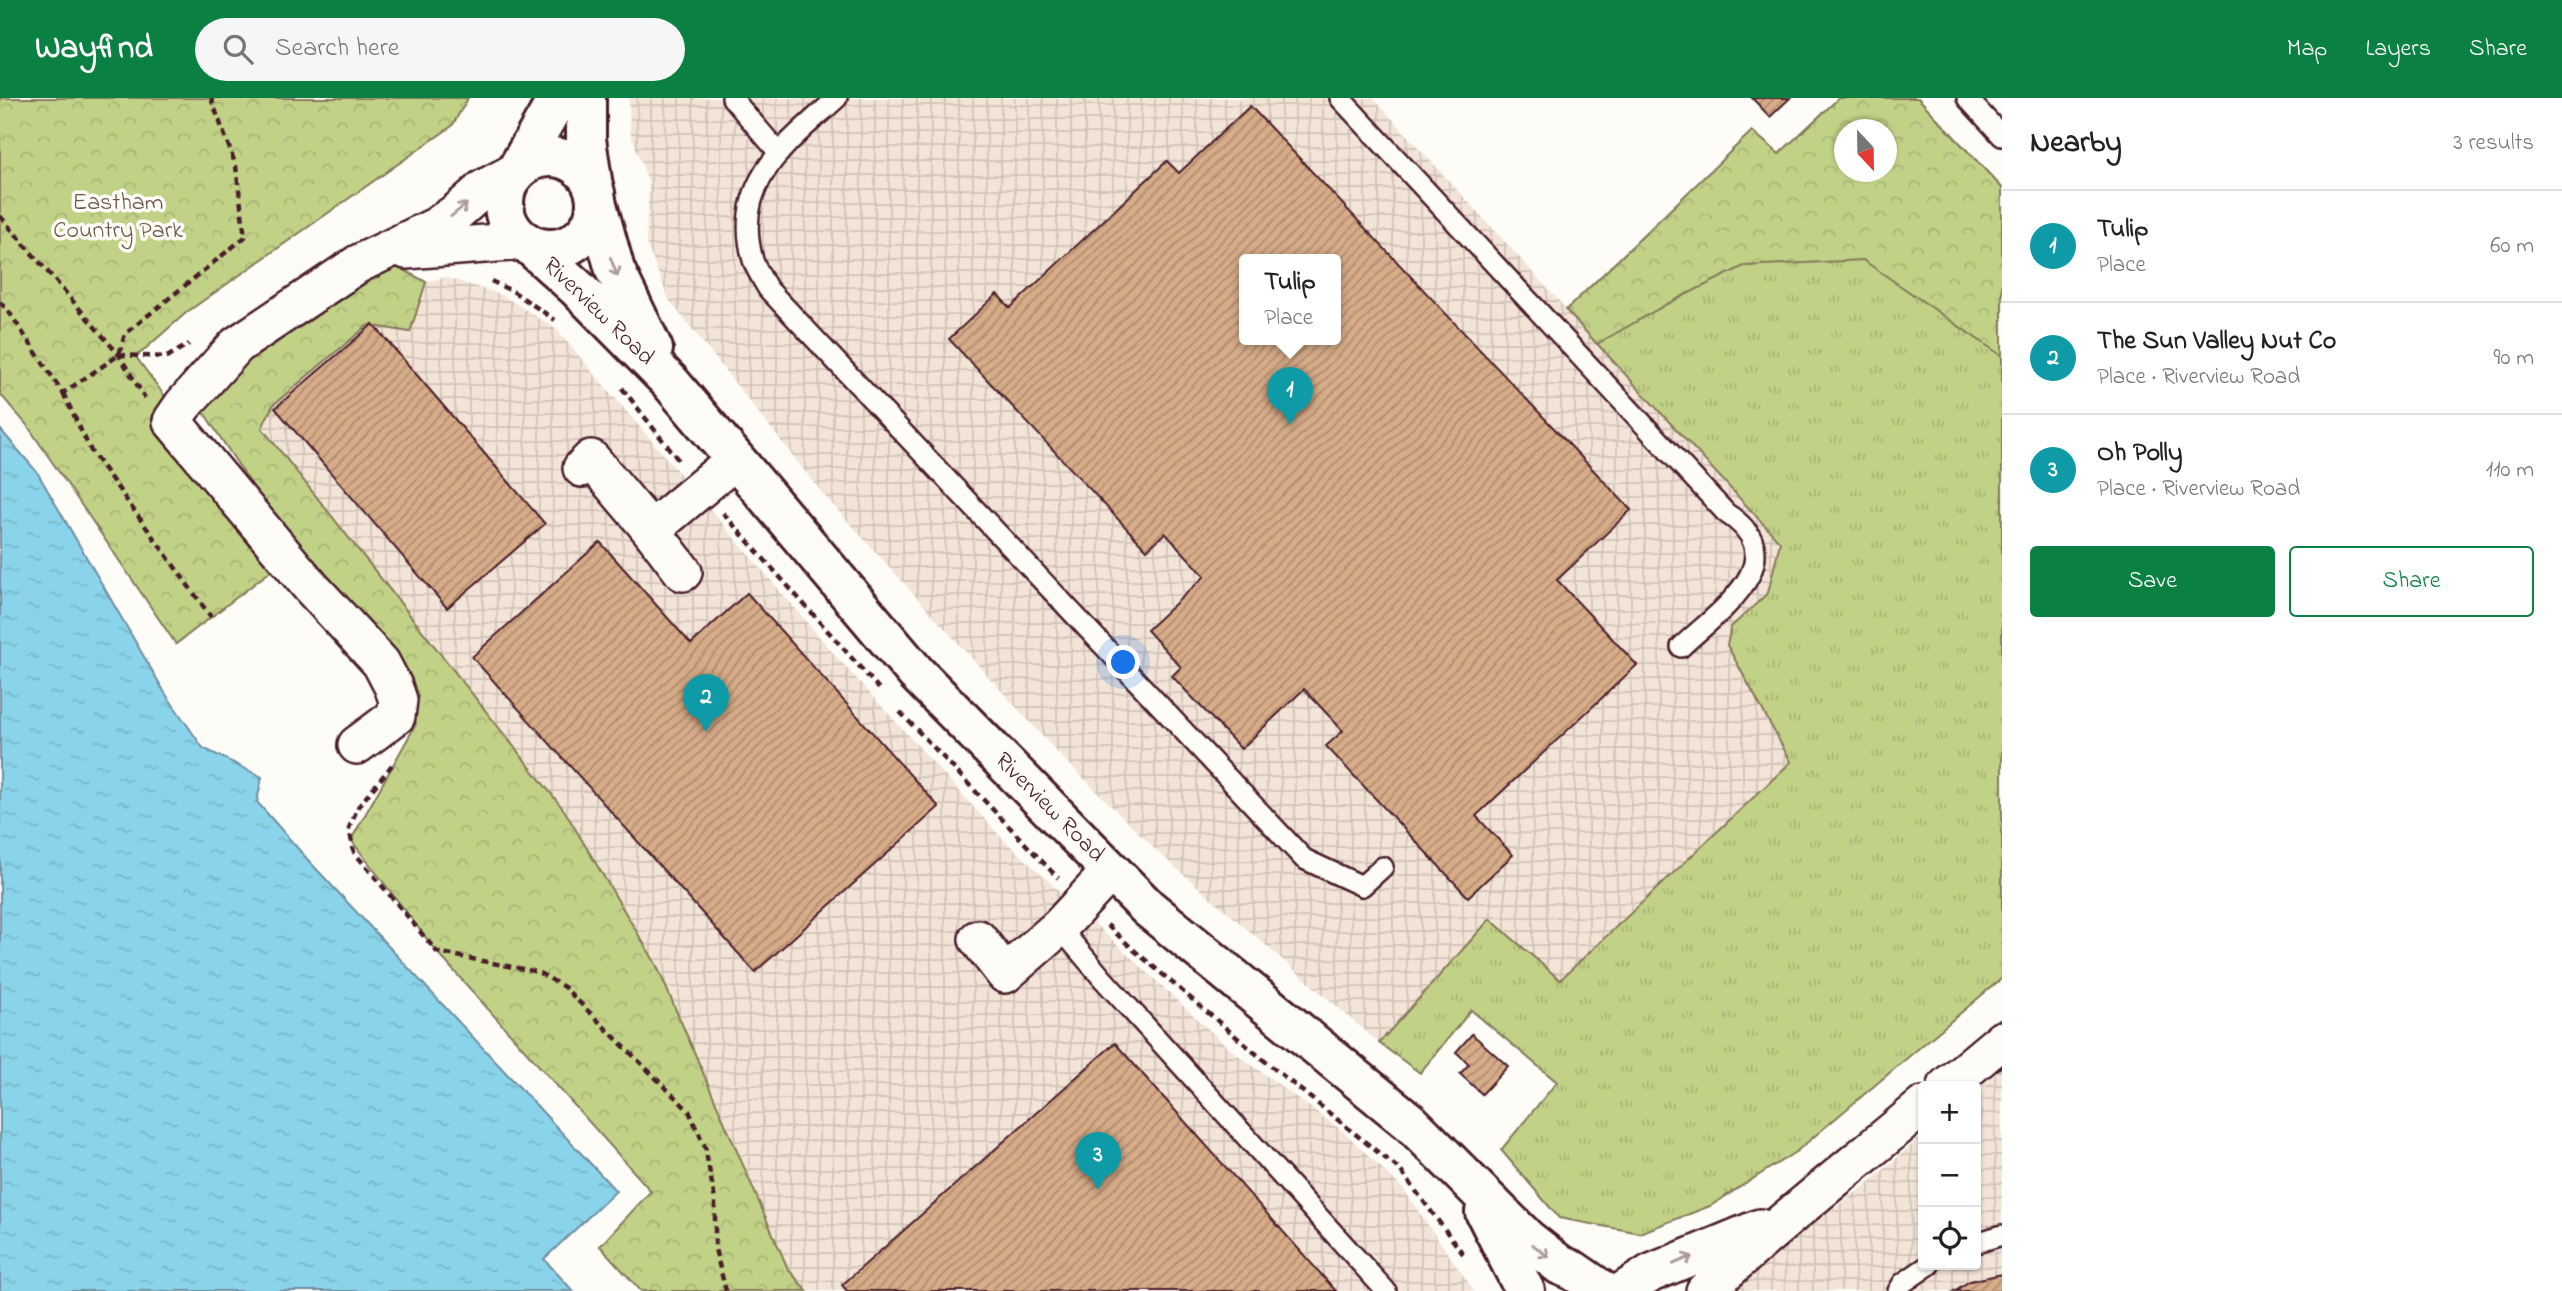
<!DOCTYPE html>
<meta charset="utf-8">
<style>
body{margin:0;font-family:"Indie Flower",sans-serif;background:#f6f6f6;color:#222}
.controls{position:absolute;right:21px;bottom:21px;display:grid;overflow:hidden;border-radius:7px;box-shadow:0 2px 5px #0004}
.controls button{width:63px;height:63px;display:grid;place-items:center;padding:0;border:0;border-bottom:2px solid #e0e0e0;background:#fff;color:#222;font:35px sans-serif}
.compass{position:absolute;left:1834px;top:21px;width:63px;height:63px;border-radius:50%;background:#fff;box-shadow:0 2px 5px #0004;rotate:158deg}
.you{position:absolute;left:1124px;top:565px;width:24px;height:24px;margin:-18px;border:5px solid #fff;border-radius:50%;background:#1a73e8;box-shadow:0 0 0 10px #1a73e833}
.badge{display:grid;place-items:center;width:46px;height:46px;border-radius:50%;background:#0b8043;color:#fff;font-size:23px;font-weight:700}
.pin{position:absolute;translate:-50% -58px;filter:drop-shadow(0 2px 4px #0008)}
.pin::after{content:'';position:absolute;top:37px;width:24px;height:21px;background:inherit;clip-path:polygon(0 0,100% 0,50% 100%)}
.popup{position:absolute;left:1239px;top:156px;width:102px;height:91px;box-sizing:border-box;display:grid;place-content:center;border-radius:7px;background:#fff;filter:drop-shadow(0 2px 5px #0005);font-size:23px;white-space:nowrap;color:#767676}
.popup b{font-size:26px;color:#222}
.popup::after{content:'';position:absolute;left:50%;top:100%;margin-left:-14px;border:14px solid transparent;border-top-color:#fff}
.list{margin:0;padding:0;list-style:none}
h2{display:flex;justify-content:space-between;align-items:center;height:91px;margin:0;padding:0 28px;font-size:30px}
h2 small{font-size:23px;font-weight:400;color:#767676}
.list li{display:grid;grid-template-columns:46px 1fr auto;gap:21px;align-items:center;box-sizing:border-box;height:112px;padding:0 28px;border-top:2px solid #e0e0e0}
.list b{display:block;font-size:26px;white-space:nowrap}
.list p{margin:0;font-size:23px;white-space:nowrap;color:#767676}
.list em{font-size:23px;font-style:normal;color:#767676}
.actions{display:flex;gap:14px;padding:21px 28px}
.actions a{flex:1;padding:16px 0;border:2px solid #0b8043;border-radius:7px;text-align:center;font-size:24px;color:#0b8043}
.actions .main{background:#0b8043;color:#fff}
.icon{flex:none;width:38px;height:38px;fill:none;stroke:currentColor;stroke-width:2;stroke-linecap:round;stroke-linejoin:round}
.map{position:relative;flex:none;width:2002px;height:1193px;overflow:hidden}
header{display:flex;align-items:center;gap:42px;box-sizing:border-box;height:98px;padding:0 35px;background:#0b8043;color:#fff}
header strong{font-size:33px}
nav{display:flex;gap:38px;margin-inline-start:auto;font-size:24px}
.search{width:490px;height:63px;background:#f6f6f6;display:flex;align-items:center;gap:18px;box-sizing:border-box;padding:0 24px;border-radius:38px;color:#767676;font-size:26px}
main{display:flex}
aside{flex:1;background:#fff}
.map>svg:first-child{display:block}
</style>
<header>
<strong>Wayfind</strong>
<div class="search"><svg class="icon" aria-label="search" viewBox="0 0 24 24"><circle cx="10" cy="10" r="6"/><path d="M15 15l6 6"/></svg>Search here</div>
<nav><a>Map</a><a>Layers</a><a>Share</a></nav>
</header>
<main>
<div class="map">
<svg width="2002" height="1193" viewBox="0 0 2002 1193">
<defs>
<pattern id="industrial-grid" width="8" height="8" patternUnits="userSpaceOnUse" patternTransform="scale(1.75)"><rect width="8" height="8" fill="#f2e4d6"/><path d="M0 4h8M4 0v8" fill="none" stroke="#d1c3b8"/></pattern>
<pattern id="grass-tufts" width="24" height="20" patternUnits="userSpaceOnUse" patternTransform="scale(1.75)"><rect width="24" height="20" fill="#c1d287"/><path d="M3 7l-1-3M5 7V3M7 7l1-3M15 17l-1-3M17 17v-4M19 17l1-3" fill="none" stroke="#a7b475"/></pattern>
<pattern id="forest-crowns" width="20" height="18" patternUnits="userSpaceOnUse" patternTransform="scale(1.75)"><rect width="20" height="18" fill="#c1d287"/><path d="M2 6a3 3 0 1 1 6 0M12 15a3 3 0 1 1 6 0" fill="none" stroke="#a7b475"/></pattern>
<pattern id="water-ripples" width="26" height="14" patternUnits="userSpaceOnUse" patternTransform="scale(1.75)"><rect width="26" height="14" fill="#89d4ea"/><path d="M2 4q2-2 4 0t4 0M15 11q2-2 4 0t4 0" fill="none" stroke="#78b6c9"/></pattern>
<pattern id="building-hatch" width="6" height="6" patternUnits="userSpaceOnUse" patternTransform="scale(1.75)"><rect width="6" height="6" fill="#d7ac88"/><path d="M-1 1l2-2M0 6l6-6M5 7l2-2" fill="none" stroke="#b08b6f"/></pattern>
</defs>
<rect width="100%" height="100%" fill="#fdfcf7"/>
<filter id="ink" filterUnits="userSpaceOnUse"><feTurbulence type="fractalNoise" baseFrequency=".0143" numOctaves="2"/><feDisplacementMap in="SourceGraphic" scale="14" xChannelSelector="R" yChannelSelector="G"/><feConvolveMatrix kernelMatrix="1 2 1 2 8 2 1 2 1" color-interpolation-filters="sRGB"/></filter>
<g filter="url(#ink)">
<g fill="url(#industrial-grid)" fill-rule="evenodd">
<path d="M629 0H1373L1780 444 1768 495 1731 529 1727 547 1791 663 1560 883 1490 821 1379 945 1161 757 1055 652 823 396 669 202 646 145 649 86 630 33ZM1244 161H1336V241H1244Z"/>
<path d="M445 179 502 197 555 230 834 556 1000 738 1231 952 1344 1034 1403 1091 1474 1193H807L788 1171 659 872 564 712 262 330 273 307 373 226 410 234 426 184Z"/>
<path d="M2002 970V1193H1732L1731 1183 1865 1088 1923 1037V1167H1976V992Z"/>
</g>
<path fill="url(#grass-tufts)" stroke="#867859" stroke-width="2" fill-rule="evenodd" d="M1839 0H1918L2002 90V880L1797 1053 1710 1108 1640 1135 1559 1120 1501 1052 1557 984 1471 912 1420 975 1379 945 1490 821 1560 882 1791 664 1727 547 1731 529 1768 495 1780 444 1566 212 1752 33 1779 56ZM1844 32H1886V74H1844Z"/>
<g fill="url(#forest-crowns)" stroke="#867859" stroke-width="2" fill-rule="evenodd">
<path d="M0 0H468L452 28 187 214 136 259 285 462 176 546 27 327 0 296Z"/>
<path d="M1839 0H1918L2002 90V258L1863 162 1744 168 1667 206 1597 246 1566 212 1752 33 1779 56ZM1844 32H1886V74H1844Z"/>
<path d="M391 165 426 184 410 234 368 227 273 307 262 330 564 712 656 866 788 1171 807 1193H641L600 1148 651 1093 437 854 351 742 416 626 372 542 270 415 195 301 291 223Z"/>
</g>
<path fill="url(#water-ripples)" stroke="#708c9e" stroke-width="2" d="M0 331 37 374 165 595 203 650 262 679 257 704 308 762 616 1093 544 1161 573 1193H0Z"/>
<g fill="url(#building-hatch)" stroke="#4a1f2b" stroke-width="2" fill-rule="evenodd">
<path d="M1752 0H1790L1770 19Z"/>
<path d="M1250 8 1631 412 1557 482 1637 567 1476 718 1513 757 1468 799 1326 648 1343 633 1304 591 1241 651 1172 578 1181 569 1147 532 1205 478 1165 435 1147 452 949 241 997 196 1010 210 1167 63 1179 75ZM1244 161H1336V241H1244Z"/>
<path d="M373 226 545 426 447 510 275 310Z"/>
<path d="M600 444 691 546 747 495 939 709 755 874 472 559Z"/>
<path d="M1472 936 1508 968 1482 996 1460 976 1469 966 1456 954Z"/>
<path d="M1115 945 1336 1193H847L842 1187Z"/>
<path d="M2002 1176V1193H1954L1970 1183Z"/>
</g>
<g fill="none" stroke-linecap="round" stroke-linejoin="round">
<g stroke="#4a1f2b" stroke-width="24">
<g id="lane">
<path d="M732 0 779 55"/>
<path d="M837 0C787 46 731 84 753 162 756 172 763 182 768 191L1304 761 1362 788 1383 769"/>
<path d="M1340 0 1726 415C1798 461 1718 514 1681 549"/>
<path d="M1967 0 2002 38"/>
<path d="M1059 829 1103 881 1386 1193"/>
<path d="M1976 1145 2002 1137"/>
<path d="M1898 1193 1903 1185 1929 1167"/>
</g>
</g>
<g stroke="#4a1f2b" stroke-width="42">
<g id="street">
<path d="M406 152 524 143"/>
<path d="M582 370 591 361 651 432"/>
<path d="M683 474 651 432 735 362"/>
<path d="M357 647 396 618 398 602 393 588 381 565 310 488 172 323 183 307 237 247 358 166 435 129 457 114 483 91 515 74"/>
<path d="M978 841 1005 876 1059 829 1111 773"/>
<path d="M1947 988 2002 942"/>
<path d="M1623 1193 1651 1175 1760 1130"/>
<path d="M1705 1193C1775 1128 1850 1069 1923 1008"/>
</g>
</g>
<g stroke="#4a1f2b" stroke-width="44">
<g id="secondary">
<path d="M586 0V41L593 89"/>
<circle cx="550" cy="105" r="46"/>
<path d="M516 73 558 0"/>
<path d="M596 103 615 172 653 251"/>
<path d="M526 144 577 190 670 284 916 575 1148 810 1411 1025 1527 1141 1560 1167 1574 1173 1603 1193"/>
<path d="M1485 1114 1525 1193"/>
</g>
</g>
<g stroke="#4a1f2b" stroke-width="4.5" stroke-dasharray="7 5" stroke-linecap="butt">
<path d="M0 118 119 257 145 300"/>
<path d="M491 183 514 194 555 222"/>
<path d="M0 204 9 214 63 295 119 257 125 236 245 139 236 68 211 0"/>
<path d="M119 257 167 259 189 246"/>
<path d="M622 290 679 363"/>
<path d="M63 295 91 353 211 519"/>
<path d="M723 415 882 594"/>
<path d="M900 614 1058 780"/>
<path d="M392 667 358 709 349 730 354 754 437 854 538 874 564 889 689 1013 705 1049 715 1102V1151L726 1193"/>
<path d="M1107 827 1135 853 1266 964 1400 1072 1464 1157"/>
</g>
<use href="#lane" stroke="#fdfcf7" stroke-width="19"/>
<use href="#street" stroke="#fdfcf7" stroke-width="37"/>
<use href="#secondary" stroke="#fdfcf7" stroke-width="38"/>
</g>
<defs><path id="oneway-shaft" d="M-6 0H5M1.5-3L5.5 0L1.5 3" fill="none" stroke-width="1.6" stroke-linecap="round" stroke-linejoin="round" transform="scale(1.75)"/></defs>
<g stroke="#ac999b">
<use href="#oneway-shaft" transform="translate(459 112) rotate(-39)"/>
<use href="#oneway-shaft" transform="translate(614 169) rotate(69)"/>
<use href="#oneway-shaft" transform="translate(1541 1153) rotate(38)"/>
<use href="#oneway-shaft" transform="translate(1683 1162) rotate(-23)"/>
</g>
</g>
<g text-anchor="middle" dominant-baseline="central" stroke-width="7" stroke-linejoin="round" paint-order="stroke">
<g font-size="24" fill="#6e5547" stroke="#fdfcf7">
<text x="118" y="105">Eastham<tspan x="118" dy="28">Country Park</tspan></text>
</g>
<g font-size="24" fill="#4a1f2b" stroke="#fdfcf7">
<text transform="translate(598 214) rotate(44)">Riverview Road</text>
<text transform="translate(1049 710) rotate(45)">Riverview Road</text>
</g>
</g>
</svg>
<div class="controls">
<button>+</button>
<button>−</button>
<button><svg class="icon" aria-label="locate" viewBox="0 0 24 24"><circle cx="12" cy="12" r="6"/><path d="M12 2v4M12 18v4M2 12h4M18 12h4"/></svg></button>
</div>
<svg class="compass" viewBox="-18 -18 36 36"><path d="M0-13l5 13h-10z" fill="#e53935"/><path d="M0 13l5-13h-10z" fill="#767676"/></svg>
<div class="you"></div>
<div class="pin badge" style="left:1290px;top:327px;background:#0f9aa8">1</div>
<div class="popup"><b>Tulip</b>Place</div>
<div class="pin badge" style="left:706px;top:634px;background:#0f9aa8">2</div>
<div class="pin badge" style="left:1098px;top:1092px;background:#0f9aa8">3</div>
</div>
<aside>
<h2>Nearby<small>3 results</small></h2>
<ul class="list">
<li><span class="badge" style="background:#0f9aa8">1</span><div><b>Tulip</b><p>Place</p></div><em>60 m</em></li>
<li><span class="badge" style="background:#0f9aa8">2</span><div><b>The Sun Valley Nut Co</b><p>Place · Riverview Road</p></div><em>90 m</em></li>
<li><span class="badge" style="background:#0f9aa8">3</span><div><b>Oh Polly</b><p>Place · Riverview Road</p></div><em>110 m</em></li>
</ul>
<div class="actions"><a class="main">Save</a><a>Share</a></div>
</aside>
</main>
